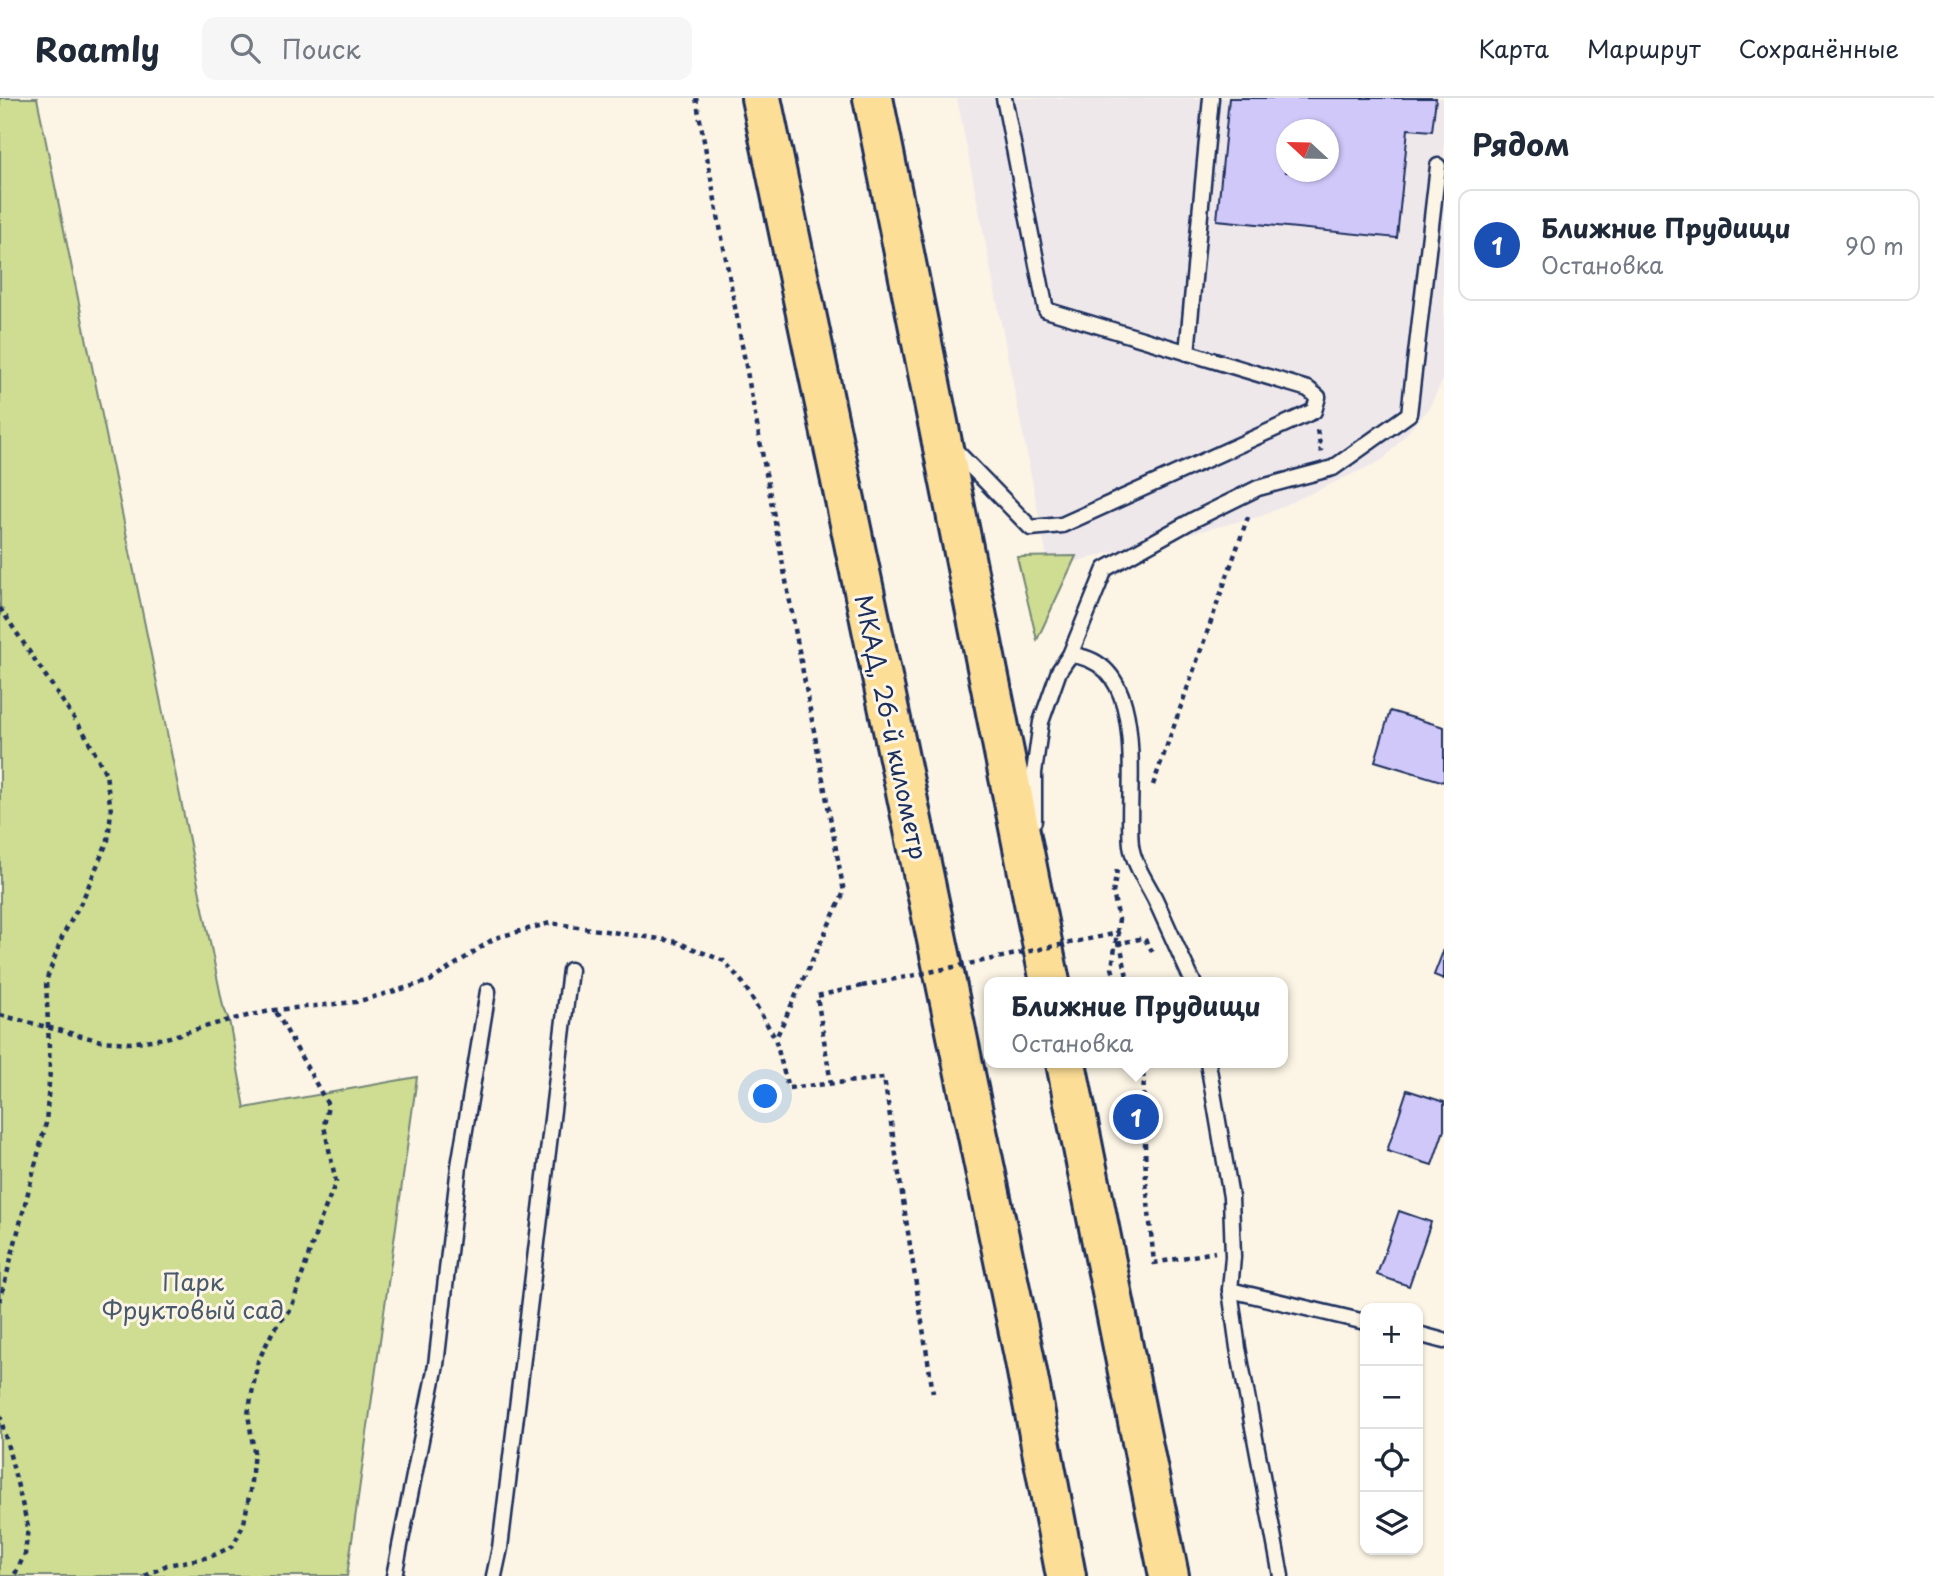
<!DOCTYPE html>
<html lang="ru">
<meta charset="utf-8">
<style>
body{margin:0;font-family:"Playpen Sans",sans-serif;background:#f6f6f7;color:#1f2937}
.controls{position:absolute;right:21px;bottom:21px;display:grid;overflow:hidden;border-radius:14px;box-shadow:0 2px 5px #0004}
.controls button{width:63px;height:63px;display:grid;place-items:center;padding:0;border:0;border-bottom:2px solid #e0e1e3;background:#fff;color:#1f2937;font:35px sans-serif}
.compass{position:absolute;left:1276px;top:21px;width:63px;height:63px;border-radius:50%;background:#fff;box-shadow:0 2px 5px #0004;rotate:292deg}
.you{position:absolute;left:766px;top:999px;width:24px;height:24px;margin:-18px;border:5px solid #fff;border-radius:50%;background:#1a73e8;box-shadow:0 0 0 10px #1a73e833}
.badge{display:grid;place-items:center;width:46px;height:46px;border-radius:50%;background:#c8321e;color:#fff;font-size:23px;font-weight:700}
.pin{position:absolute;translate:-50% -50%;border:4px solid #fff;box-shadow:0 2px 7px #0006}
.popup{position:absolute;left:984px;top:879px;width:304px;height:91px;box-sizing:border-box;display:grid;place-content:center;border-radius:14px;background:#fff;filter:drop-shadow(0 2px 5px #0005);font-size:23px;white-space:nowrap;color:#747a83}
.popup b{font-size:26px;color:#1f2937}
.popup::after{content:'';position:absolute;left:50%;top:100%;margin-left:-14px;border:14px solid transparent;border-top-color:#fff}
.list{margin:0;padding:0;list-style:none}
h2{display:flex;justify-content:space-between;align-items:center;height:91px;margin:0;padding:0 28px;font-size:30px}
h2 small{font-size:23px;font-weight:400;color:#747a83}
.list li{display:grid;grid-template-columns:46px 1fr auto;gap:21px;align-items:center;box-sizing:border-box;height:112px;margin:0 14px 14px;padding:0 14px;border:2px solid #e0e1e3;border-radius:14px}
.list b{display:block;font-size:26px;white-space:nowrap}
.list p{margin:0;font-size:23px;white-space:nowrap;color:#747a83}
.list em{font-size:23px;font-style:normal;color:#747a83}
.icon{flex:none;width:38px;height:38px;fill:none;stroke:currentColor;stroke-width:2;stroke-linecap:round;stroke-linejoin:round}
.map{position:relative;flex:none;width:1444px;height:1478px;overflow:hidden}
header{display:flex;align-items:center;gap:42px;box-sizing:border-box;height:98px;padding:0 35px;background:#fff;border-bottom:2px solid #e0e1e3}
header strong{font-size:33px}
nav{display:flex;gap:38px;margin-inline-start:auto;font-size:24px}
.search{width:490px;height:63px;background:#f6f6f7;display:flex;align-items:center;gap:18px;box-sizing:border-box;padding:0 24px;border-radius:14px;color:#747a83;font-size:26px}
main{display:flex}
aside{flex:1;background:#fff}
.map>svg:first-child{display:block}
</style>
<header>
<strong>Roamly</strong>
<div class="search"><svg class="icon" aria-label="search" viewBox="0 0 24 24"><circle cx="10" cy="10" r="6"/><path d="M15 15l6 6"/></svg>Поиск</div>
<nav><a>Карта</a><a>Маршрут</a><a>Сохранённые</a></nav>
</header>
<main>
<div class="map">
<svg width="1444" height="1478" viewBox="0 0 1444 1478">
<rect width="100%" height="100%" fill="#fcf5e5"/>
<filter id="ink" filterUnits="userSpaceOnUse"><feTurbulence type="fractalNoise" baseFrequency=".0143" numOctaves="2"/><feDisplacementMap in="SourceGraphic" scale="14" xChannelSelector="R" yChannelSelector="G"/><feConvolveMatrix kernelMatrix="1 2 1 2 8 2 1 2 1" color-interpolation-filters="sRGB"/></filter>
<g filter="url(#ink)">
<path fill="#efe8eb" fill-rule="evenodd" d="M957 0H1444V280L1428 312 1383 362 1262 418 1049 470ZM1286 32H1328V74H1286Z"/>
<g fill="#cedd91" stroke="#748678" stroke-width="2">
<path d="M0 0H37L223 908 229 922 245 1010 417 979 347 1478H0Z"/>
<path d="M1076 458 1037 542 1017 459Z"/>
</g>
<g fill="#d1c8fa" stroke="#1b2f5e" stroke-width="2" fill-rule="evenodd">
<path d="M1229 0H1436L1432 33 1408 31 1397 140 1217 122ZM1286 32H1328V74H1286Z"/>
<path d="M1390 613 1444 629V684L1375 663Z"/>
<path d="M1444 851V881L1434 877Z"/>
<path d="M1407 992 1444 1004V1032L1432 1067 1387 1053Z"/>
<path d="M1399 1113 1431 1124 1409 1188 1377 1177Z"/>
</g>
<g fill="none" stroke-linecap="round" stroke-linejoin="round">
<g stroke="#1b2f5e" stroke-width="19">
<g id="lane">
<path d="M1187 255 1211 0"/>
<path d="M954 351 1031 430 1062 427 1314 313 1318 299 1308 291 1046 212 1004 0"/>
<path d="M1070 557C1152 563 1125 693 1131 747 1133 765 1147 785 1155 801 1168 829 1180 857 1193 884"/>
<path d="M1034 723V675L1041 624 1059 573 1070 557 1105 471 1193 422 1258 390 1333 370 1409 316 1438 68"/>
<path d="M1208 965 1231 1099 1233 1159 1230 1192 1365 1224"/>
<path d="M1230 1192 1238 1250 1281 1478"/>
<path d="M1418 1236 1444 1243"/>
<path d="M394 1478 436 1267 459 1068 488 893"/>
<path d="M494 1478 500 1450 570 872"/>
</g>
</g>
<g stroke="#1b2f5e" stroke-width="44">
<g id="highway">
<path d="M761 0 1024 1258 1066 1478"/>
<path d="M873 0 1050 884"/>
<path d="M1066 965 1169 1478"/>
</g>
</g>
<g stroke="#1b2f5e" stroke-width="4.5" stroke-dasharray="5 5" stroke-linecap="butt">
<path d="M696 0 844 794 776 940"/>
<path d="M1317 332 1321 352 1319 353"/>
<path d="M0 510 86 638 106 676 111 713 108 742 83 801 63 837 46 883 50 972 46 1025 0 1203"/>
<path d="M1153 687 1248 419"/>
<path d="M1116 846 1144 840 1154 856"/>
<path d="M1116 884 1112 870 1119 821 1113 795 1117 772"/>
<path d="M0 917 101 943 129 945 166 940 229 922 275 912 356 904 430 883 495 840 550 825 674 843 724 863 743 885 775 940 788 990 884 980 933 1295"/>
<path d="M1143 965 1146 1084 1154 1165 1215 1154"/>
<path d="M831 986 817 898 862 888"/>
<path d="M0 1317 28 1429 25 1456 14 1478"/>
<path d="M145 1478 167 1467 210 1459 233 1448 244 1425 250 1393 254 1354 248 1316 258 1263 274 1231 291 1211 320 1123 336 1084 324 1028 328 1007 275 912"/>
</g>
<use href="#lane" stroke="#fcf5e5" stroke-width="14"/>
<use href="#highway" stroke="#fdde96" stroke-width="38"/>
<path stroke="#1b2f5e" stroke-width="4.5" stroke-dasharray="5 5" stroke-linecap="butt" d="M862 888 1118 835 1128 884"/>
</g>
</g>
<g text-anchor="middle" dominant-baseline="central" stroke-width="6" stroke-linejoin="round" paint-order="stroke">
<g font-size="24" fill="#1b2f5e" stroke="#fcf5e5">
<text transform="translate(892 629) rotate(78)">МКАД, 26-й километр</text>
</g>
<g font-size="24" fill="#485a6b" stroke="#fcf5e5">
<text x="193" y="1183">Парк<tspan x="193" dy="28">Фруктовый сад</tspan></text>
</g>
</g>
</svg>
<div class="controls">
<button>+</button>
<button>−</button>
<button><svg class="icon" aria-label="locate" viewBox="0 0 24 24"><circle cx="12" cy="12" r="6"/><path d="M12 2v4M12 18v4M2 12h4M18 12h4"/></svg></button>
<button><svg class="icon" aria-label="layers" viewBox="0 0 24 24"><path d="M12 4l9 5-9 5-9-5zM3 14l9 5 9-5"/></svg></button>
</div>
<svg class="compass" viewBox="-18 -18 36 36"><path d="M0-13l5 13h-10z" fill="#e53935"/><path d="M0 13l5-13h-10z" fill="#747a83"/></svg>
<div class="you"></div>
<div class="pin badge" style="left:1136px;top:1019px;background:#1a4fb4">1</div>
<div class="popup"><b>Ближние Прудищи</b>Остановка</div>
</div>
<aside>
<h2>Рядом<small></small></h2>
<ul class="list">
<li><span class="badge" style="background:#1a4fb4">1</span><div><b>Ближние Прудищи</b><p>Остановка</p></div><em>90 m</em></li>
</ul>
</aside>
</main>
